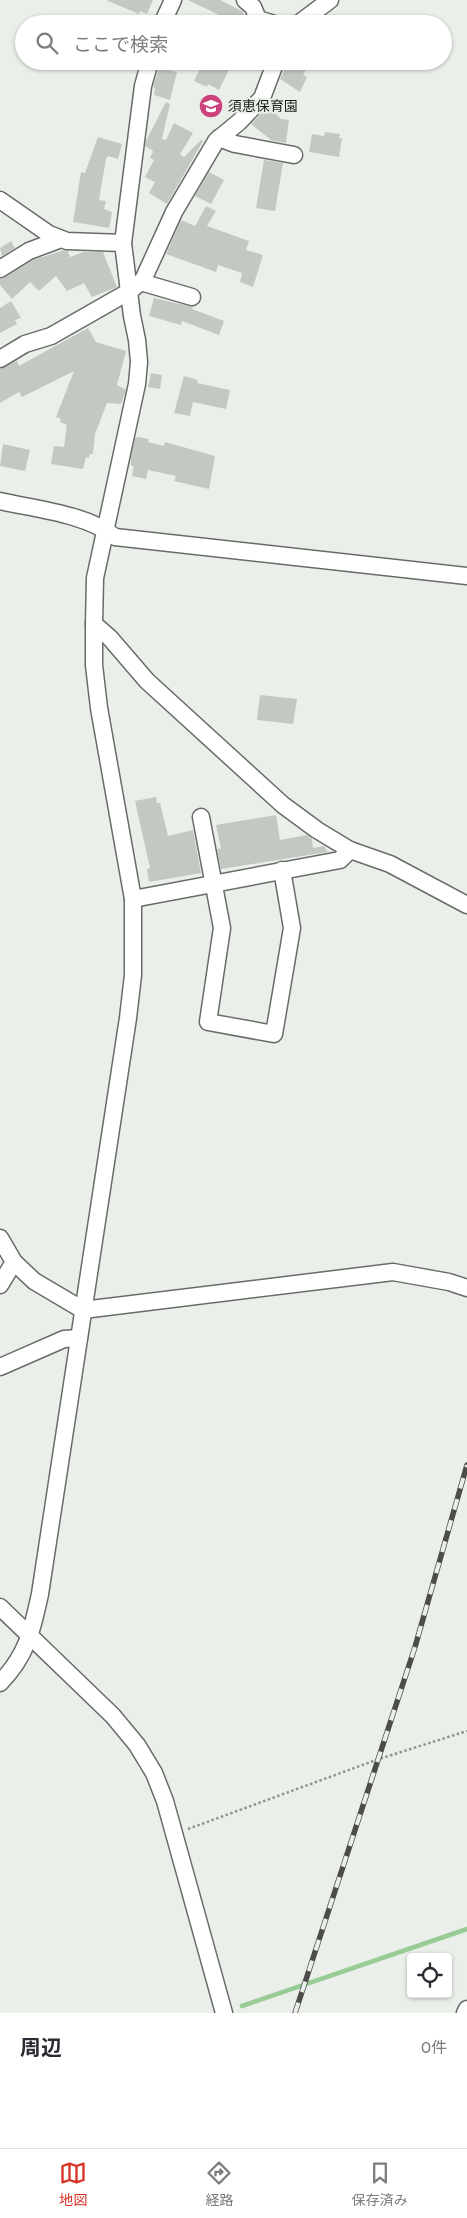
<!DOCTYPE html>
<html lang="ja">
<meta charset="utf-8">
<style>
body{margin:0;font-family:"Varela Round","Noto Sans JP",sans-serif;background:#f2f2f3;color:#2b2b33}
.controls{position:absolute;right:15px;bottom:15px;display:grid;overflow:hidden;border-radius:5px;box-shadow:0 1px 4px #0004}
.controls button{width:45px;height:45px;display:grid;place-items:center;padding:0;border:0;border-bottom:1px solid #e1e1e2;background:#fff;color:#2b2b33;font:25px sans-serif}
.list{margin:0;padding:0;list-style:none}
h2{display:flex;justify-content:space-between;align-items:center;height:65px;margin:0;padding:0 20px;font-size:21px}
h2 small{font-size:16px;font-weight:400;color:#7c7c81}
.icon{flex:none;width:28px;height:28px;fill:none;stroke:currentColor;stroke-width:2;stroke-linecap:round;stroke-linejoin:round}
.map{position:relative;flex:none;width:467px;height:2013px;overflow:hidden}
.search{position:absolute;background:#fff;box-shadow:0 1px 4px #0004;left:15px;right:15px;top:15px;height:55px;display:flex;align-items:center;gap:12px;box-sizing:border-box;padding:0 18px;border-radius:28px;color:#7c7c81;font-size:19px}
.sheet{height:135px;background:#fff}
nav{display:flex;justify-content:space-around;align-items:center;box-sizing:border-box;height:70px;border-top:1px solid #e1e1e2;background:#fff;font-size:14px;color:#7c7c81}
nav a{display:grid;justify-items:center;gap:2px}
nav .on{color:#d93025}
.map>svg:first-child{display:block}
</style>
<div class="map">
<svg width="467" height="2013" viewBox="0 0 467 2013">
<rect width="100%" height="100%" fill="#eaefe9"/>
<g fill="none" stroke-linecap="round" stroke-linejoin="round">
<path stroke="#98cb95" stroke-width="4.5" d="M242 2006 467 1929"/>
</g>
<g fill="#c4c8c3">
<path d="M106 0H153L147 14 140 11 139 14Z"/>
<path d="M188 0H220L242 11 249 24H238Z"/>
<path d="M204 61H233L219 90 208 84 207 87 194 81Z"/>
<path d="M289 61 306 69 303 75 307 77 300 92 280 79Z"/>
<path d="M159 68 177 72 170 100 154 95 155 88 153 87Z"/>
<path d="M166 102 170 104 162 139 166 140 174 123 193 133 180 154 184 157 201 140 203 141 167 204 149 193 155 182 145 177 154 160 150 158 153 151 145 146 146 141Z"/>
<path d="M269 106 281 119 289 120 286 143 271 140 251 124Z"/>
<path d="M325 132 340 134 339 138H342L339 157 309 152 312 134 324 136Z"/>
<path d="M98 137 122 144 118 159 108 156 106 159 99 200 106 201 104 209 112 212 109 228 73 222 81 172 85 173Z"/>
<path d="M264 160 283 163 275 211 256 208Z"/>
<path d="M209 172 224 180 211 204 195 196Z"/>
<path d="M206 206 216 211 207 226 249 241 246 250 263 255 253 287 240 282 242 273 218 265 216 272 166 254 181 220 195 226Z"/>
<path d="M11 241 15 248 2 256 0 248Z"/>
<path d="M64 250 68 251 70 257 83 252H103L117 287 92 297 84 283 67 291 56 276 39 291 30 282 12 299 0 285V279L33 260Z"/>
<path d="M154 298 193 307 192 309 224 321 219 335 182 321 181 325 149 316Z"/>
<path d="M11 301 21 318 15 320 17 324 0 333V308Z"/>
<path d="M88 328 96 342 126 351 117 385 126 390 121 404 107 403 95 434 93 454H90L89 458 86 457 83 469 51 464 54 446 64 447 67 425 60 422 61 419 56 417 74 371 22 397 19 392 0 403V369L17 361 19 366Z"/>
<path d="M151 373 162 375 160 389 148 387Z"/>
<path d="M184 376 198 380 197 383 230 390 226 409 193 402 190 416 174 413Z"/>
<path d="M138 437 149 439 148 442 164 446 165 442 215 456 209 489 174 481 176 476 148 470 146 479 132 476 134 466H131V457L135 438Z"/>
<path d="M3 444 30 450 25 471 0 466Z"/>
<path d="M260 695 297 699 293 724 257 720Z"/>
<path d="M156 797 157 803H160L168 836 193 830 201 873 149 882 147 869 150 868 135 801Z"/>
<path d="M276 815 280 840 307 835 312 839 313 848 324 846 328 852 221 869 217 849 221 848 216 825Z"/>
</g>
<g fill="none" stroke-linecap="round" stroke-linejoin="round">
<g stroke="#686c68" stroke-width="19">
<g id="minor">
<path d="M245 0 253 7 258 19 274 24"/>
<path d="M162 24 173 0"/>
<path d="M298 24 330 0"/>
<path d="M219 138 235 144 294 155"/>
<path d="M0 200 49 234 67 241 123 243"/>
<path d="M0 269 29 251 61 239"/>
<path d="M143 280 144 283 192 297"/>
<path d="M0 359 25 344 51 336 130 291 143 280 174 212 216 141 239 122 262 98 276 61"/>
<path d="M0 501C35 509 87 514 115 537L467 576"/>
<path d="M94 624 110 638 147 681 283 805 317 830 350 850 390 864 467 905"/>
<path d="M201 817 222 928 208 1022 274 1034 292 928 282 870"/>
<path d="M133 899 340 860 350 850"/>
<path d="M0 1238 14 1262 34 1281 83 1310 393 1272 449 1282 467 1288"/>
<path d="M0 1285 14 1262"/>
<path d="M0 1367 64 1339 79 1338"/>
<path d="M0 1607 113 1716 137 1745 154 1773 165 1801 224 2013"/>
<path d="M0 1683C27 1655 32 1631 40 1594L128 1018 133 975V899L99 708 94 665V624L95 578 137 384 139 362 137 340 132 316 123 243 143 86 150 61"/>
<path d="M465 2013 467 2009"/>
</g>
</g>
<path stroke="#919490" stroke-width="2.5" stroke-dasharray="2.5 2.5" stroke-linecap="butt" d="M188 1829 376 1760 467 1731"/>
<use href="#minor" stroke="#fff" stroke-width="16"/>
<g stroke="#4c4d4b" stroke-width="5.5">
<path id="rail" d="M295 2013 415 1647 467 1465"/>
</g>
<use href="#rail" stroke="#eaefe9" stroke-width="4" stroke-dasharray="11" stroke-linecap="butt"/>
</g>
<defs>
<g id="school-disc" transform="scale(1.25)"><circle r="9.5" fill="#cc427d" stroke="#eaefe9"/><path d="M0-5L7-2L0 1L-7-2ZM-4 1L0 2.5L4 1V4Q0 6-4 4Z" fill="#fff"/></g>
</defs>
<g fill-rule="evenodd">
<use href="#school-disc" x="211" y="106"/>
</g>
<g text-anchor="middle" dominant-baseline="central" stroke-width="4" stroke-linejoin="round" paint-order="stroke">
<g font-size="14" fill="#1d1e1c" stroke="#eaefe9" text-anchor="start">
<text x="228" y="106">須恵保育園</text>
</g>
</g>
</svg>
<div class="controls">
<button><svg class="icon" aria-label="locate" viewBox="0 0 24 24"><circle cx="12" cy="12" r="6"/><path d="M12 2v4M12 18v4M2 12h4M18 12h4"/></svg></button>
</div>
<div class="search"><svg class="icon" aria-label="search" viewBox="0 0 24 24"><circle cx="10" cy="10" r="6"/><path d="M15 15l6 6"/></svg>ここで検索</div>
</div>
<section class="sheet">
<h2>周辺<small>0件</small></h2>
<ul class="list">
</ul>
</section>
<nav>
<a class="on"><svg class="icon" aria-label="map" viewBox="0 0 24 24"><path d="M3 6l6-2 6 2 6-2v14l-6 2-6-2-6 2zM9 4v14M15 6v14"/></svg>地図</a>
<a><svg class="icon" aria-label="directions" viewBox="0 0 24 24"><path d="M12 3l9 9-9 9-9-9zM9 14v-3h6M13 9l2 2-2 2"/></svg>経路</a>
<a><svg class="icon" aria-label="saved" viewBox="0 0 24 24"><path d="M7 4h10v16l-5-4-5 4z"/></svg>保存済み</a>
</nav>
